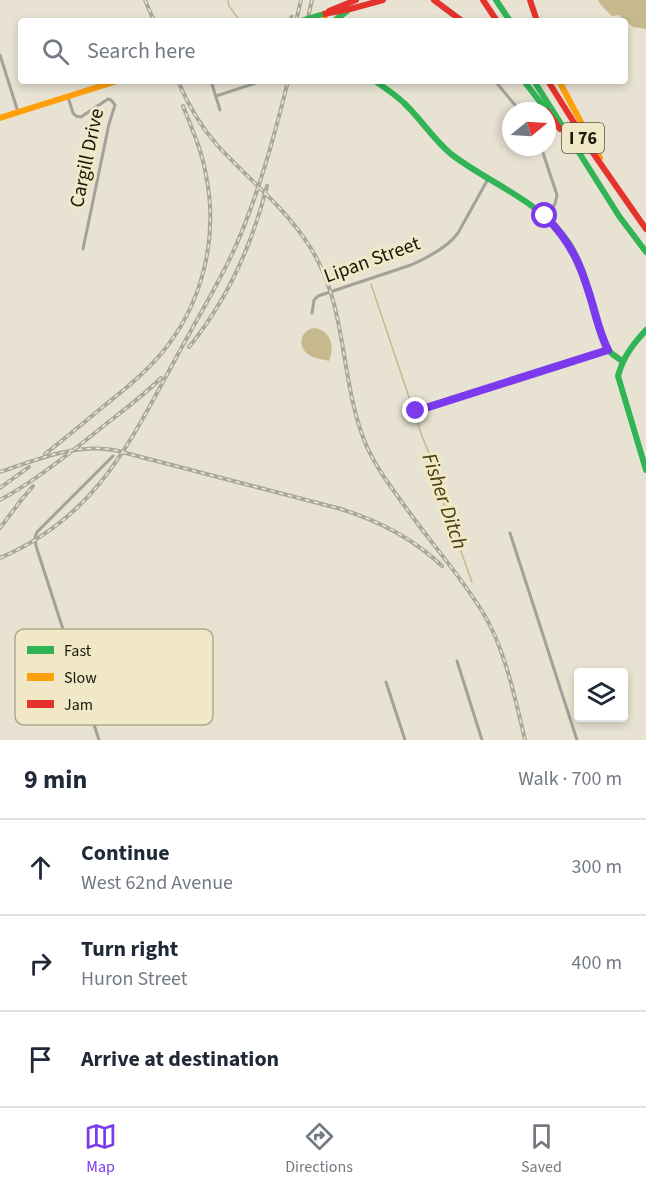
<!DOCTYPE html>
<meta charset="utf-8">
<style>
body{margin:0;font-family:"Source Sans 3",sans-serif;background:#f2f2f3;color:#1f2937}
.controls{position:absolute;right:18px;bottom:18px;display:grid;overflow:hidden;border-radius:6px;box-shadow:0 3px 9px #0003}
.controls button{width:54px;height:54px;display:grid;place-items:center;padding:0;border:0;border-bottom:2px solid #e0e1e3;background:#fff;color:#1f2937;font:30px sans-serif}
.compass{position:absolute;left:502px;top:102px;width:54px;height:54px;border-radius:50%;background:#fff;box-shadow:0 3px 9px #0003;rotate:72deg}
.stop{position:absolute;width:18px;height:18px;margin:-14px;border:4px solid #7c3aed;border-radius:50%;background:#fff}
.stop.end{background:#7c3aed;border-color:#fff;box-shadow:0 2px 6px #0008}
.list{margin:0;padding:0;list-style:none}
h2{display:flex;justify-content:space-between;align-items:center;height:78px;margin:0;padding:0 24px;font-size:26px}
h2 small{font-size:20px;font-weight:400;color:#747a83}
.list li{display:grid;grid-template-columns:39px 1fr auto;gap:18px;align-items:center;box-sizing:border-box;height:96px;padding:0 24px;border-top:2px solid #e0e1e3}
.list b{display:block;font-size:22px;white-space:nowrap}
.list p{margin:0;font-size:20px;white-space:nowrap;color:#747a83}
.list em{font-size:20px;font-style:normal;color:#747a83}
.icon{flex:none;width:33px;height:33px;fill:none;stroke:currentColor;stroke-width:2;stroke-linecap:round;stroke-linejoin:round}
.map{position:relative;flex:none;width:646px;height:740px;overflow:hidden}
.search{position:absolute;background:#fff;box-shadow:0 3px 9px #0003;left:18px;right:18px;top:18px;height:66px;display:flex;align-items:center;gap:15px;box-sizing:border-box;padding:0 21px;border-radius:6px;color:#747a83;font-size:22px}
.sheet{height:366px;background:#fff}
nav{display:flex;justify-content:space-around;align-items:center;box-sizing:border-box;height:84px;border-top:2px solid #e0e1e3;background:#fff;font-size:16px;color:#747a83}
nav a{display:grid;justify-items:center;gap:3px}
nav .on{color:#7c3aed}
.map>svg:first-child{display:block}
</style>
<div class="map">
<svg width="646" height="740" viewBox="0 0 646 740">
<rect width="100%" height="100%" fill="#e7e2d1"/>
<g fill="#c6b98d">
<path d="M598 0H646V29L633 27 618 15 612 16 601 5Z"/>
<path d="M314 328C331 330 335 347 329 361 322 359 315 359 309 355 297 347 300 330 314 328Z"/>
</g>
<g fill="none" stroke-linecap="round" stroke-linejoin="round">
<g stroke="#c6b98d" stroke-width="1.5">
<path d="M228 0 229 6 240 21"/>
<path d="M371 284 422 436 429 453 441 496 472 582"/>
</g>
<g stroke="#a4a19a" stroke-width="3">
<path d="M437 20 438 21"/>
<path d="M289 21 292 16"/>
<path d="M0 55 18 112"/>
<path d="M211 81 220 110"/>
<path d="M495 81 520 111"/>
<path d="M216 96 262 81"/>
<path d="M68 97 73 113 76 116 81 117 108 99 111 100 115 105 109 124 83 249"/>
<path d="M541 147 557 195 555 204 545 216"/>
<path d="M312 313 314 300 318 296 411 265C427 258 447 248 458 233L488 179"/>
<path d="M416 411 608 350"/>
<path d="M510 533 577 740"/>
<path d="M457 661 482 740"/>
<path d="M386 682 405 740"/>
<path d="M99 740 36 546 35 537 37 532 113 456"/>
</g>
<g stroke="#30b455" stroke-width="6">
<path d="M496 0 510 21"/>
<path d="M334 21 347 11"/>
<path d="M375 81C385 88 396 95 404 103 421 119 433 139 451 154 490 184 539 200 568 242 589 273 591 312 606 346L611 353 622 361"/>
<path d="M524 81 547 111"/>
<path d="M534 81 619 216 646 252"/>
<path d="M646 330C633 344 623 357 618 376L646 470"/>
</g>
<g stroke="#ff9f0a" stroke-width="6">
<path d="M324 14 326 21"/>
<path d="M559 81 600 158"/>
<path d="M0 118 117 81"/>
</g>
<g stroke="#e5322d" stroke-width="6">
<path d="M434 0 462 21"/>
<path d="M483 0 497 21"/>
<path d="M530 0 537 21"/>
<path d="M329 11 356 0"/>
<path d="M324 14 350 9 383 0"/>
<path d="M548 81 593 153 646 229"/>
<path d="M547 111 560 129"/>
</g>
<g stroke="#a9a69b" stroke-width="4">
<g id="rail">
<path d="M145 0 154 21"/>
<path d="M296 21 301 0"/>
<path d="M307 21 312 0"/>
<path d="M178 81C188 105 201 127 218 146 249 180 286 208 310 247 349 308 339 383 367 447 378 471 394 491 409 512 433 545 460 576 482 611 505 648 515 698 525 740"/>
<path d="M189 347C228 299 252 245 267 186"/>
<path d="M45 454C63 440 81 425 99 410 120 393 142 376 160 355 202 306 219 239 206 175 202 151 192 129 183 106"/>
<path d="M0 472C36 460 75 443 114 450L341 509C379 521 413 538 442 566"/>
<path d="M0 488 29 467"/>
<path d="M0 500C35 481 70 453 101 428 121 412 143 396 161 378"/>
<path d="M0 528 22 499 33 486"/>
<path d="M0 558C96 517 129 444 176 358 195 322 217 287 234 250 258 196 274 138 288 81"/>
</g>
</g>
<use href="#rail" stroke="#f1e8c7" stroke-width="1.5" stroke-dasharray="4.5" stroke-linecap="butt"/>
<path stroke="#30b455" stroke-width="6" d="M301 21 320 15"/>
</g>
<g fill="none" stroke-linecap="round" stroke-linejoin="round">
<path stroke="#7c3aed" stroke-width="8" d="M416 411 608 350C601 336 597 321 593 306 582 268 573 244 545 216"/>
</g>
<g text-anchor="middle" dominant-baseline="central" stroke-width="6" stroke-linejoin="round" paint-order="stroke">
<rect fill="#f1e8c7" stroke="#5a5643" stroke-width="1.5" x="562" y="123" width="42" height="30" rx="4.5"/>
<g font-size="18" font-weight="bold" fill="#1a170b">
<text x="583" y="138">I 76</text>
</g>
<g font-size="20" fill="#1a170b" stroke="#f1e8c7">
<text transform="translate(87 158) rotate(-78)">Cargill Drive</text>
<text transform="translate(372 260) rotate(-20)">Lipan Street</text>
</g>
<g font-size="21" font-style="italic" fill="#473c0e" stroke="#f1e8c7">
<text transform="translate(445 501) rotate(71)">Fisher Ditch</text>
</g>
</g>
<rect x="15" y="629" width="198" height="96" rx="9" fill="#f1e8c7" stroke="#b0a98f" stroke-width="1.5"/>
<rect x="27" y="646" width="27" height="8" fill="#30b455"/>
<rect x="27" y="673" width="27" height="8" fill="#ff9f0a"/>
<rect x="27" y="700" width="27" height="8" fill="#e5322d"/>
<g font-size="16" fill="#1a170b">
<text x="64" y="656">Fast</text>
<text x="64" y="683">Slow</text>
<text x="64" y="710">Jam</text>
</g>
</svg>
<div class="controls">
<button><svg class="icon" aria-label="layers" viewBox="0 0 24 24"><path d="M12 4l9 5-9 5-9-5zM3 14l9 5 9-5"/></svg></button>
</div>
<svg class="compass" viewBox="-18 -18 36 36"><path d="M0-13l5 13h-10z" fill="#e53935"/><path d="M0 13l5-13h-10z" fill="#747a83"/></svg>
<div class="stop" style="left:545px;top:216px"></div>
<div class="stop end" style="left:416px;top:411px"></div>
<div class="search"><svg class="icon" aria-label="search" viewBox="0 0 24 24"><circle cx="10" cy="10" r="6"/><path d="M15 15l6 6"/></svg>Search here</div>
</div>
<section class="sheet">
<h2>9 min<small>Walk · 700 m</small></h2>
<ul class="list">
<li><svg class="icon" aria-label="ahead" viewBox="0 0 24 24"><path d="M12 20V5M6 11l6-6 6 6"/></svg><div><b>Continue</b><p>West 62nd Avenue</p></div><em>300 m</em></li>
<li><svg class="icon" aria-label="right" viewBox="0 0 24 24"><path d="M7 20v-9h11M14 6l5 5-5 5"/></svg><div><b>Turn right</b><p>Huron Street</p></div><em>400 m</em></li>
<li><svg class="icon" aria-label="arrive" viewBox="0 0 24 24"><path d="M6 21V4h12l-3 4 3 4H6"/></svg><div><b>Arrive at destination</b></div></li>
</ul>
</section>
<nav>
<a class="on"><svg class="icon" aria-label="map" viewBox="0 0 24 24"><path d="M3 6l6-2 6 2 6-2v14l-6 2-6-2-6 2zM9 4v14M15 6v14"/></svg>Map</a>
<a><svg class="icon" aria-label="directions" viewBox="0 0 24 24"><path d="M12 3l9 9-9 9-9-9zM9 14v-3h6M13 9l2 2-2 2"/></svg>Directions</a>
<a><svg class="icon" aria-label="saved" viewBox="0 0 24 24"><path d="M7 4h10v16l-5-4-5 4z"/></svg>Saved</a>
</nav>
